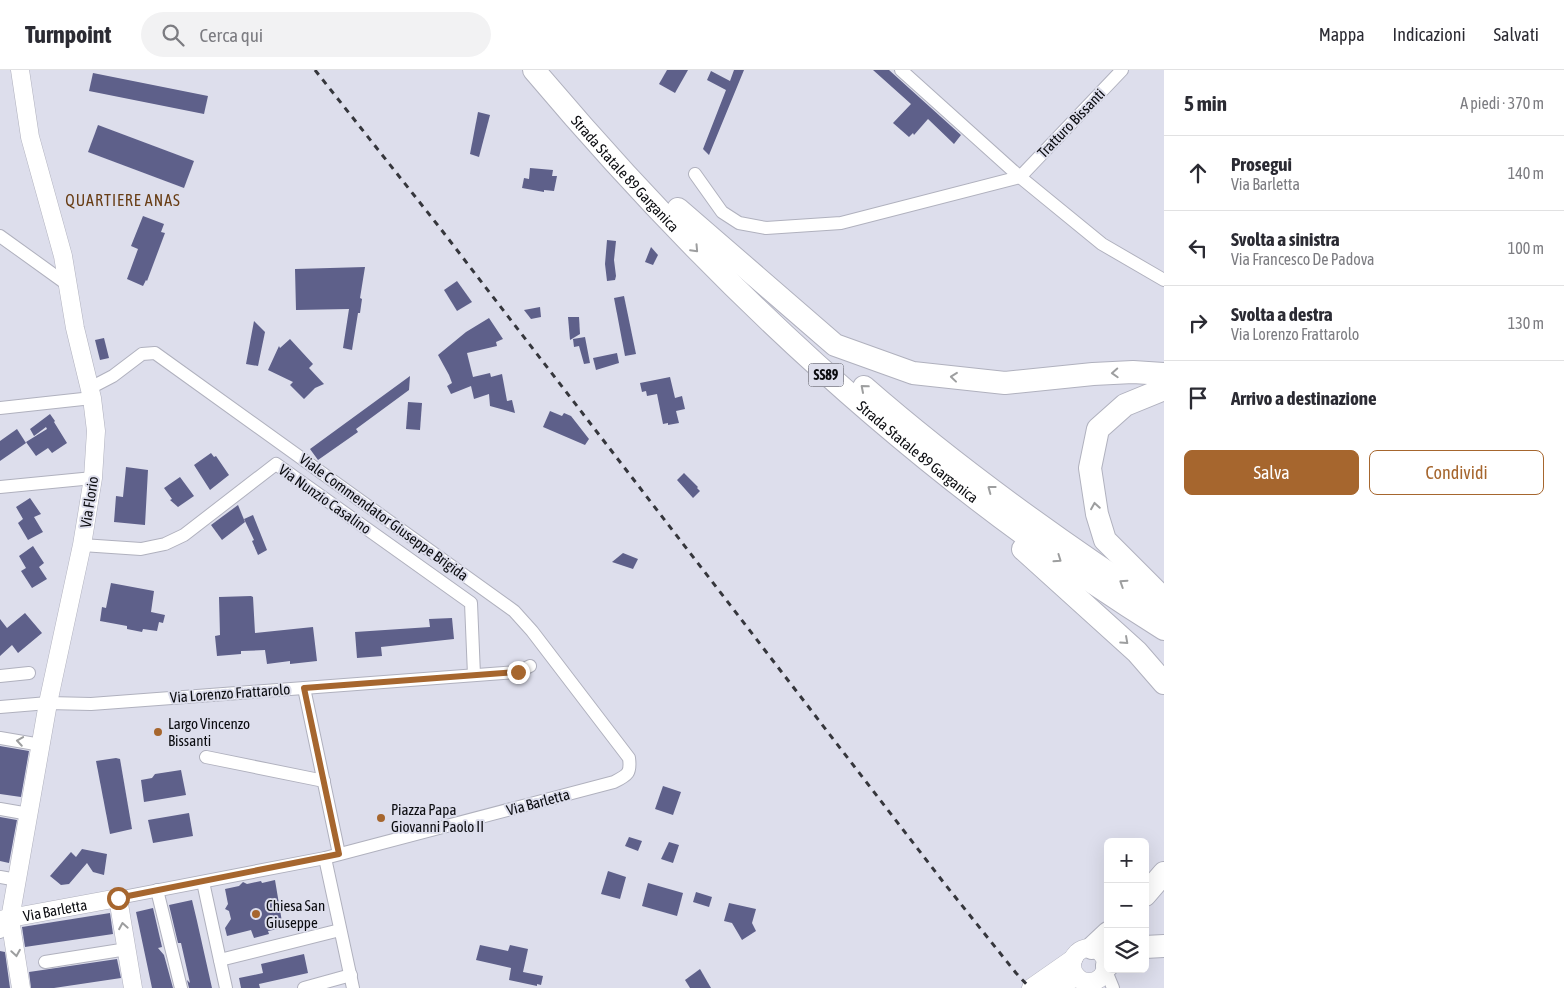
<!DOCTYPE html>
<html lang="it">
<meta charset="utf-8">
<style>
body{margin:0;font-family:"Asap Condensed",sans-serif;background:#f2f2f3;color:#2b2b33}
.controls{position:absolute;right:15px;bottom:15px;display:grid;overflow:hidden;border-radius:8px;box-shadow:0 5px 20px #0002}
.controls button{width:45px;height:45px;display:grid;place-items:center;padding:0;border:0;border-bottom:1px solid #e1e1e2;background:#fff;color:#2b2b33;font:25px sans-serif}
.stop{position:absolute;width:15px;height:15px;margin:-11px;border:4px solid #a6662e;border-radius:50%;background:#fff}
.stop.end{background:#a6662e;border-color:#fff;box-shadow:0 1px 5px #0008}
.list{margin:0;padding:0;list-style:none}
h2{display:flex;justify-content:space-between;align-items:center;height:65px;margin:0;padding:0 20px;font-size:21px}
h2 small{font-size:16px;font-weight:400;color:#7c7c81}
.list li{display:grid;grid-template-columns:32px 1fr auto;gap:15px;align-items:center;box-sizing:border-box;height:75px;padding:0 20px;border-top:1px solid #e1e1e2}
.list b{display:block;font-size:19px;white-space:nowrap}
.list p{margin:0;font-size:16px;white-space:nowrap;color:#7c7c81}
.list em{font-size:16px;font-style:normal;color:#7c7c81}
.actions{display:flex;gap:10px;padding:15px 20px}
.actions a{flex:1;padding:11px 0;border:1px solid #a6662e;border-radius:8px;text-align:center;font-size:18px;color:#a6662e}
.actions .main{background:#a6662e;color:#fff}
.icon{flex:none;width:28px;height:28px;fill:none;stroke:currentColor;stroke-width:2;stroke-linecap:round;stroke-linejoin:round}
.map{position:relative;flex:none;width:1164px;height:918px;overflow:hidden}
header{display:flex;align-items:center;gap:30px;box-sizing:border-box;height:70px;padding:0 25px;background:#fff;border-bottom:1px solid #e1e1e2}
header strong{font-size:24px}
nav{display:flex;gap:28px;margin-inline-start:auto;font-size:18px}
.search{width:350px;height:45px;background:#f2f2f3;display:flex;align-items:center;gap:12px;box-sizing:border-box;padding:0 18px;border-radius:28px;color:#7c7c81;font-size:19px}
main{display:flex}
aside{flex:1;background:#fff}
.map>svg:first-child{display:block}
</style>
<header>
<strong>Turnpoint</strong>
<div class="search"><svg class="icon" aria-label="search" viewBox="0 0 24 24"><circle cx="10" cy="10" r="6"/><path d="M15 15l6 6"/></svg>Cerca qui</div>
<nav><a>Mappa</a><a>Indicazioni</a><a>Salvati</a></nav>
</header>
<main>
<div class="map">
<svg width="1164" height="918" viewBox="0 0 1164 918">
<rect width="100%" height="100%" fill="#dddeec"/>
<g fill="#5e608a">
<path d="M667 0H688L675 23 659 14Z"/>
<path d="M734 0H744L709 85 703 79 726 20 707 10 711 1 730 11Z"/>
<path d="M873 0H889L961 65 954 74 928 49 914 65 913 63 909 67 893 53 911 34Z"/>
<path d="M93 3 208 26 204 44 89 21Z"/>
<path d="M478 42 490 45 479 87 470 84Z"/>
<path d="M98 55 194 91 184 118 88 82Z"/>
<path d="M530 98 553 100 552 106H557L554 121 544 120V122L522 118 524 108 529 109Z"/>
<path d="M143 146 164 154 161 162 165 163 147 211 146 210 143 216 127 209 138 179 131 176Z"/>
<path d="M607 170 616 171 614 190 616 206 615 210 607 211 605 194Z"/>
<path d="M651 177 658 185 653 195 645 192Z"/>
<path d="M365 197 360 228 362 229 360 243H358L352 280 343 278 349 239 296 240 295 199Z"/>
<path d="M457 211 472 232 457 241 444 220Z"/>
<path d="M624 226 636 284 625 286 614 228Z"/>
<path d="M540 237 541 247 531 249 524 240Z"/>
<path d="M568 247H579L580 264 570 270Z"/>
<path d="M489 248 503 269 496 272 497 276 467 283 473 307 490 303 491 307 502 304 507 331 512 330 515 343 490 336 489 324 474 329 471 316 451 324 447 316 452 313 449 305 438 285 466 262Z"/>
<path d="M254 251 265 262 258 296 246 294Z"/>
<path d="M585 267 590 293 584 294 579 276 574 277 573 269Z"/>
<path d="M104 268 109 288 100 290 95 270Z"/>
<path d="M290 269 313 294 309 298 324 314 315 318 304 329 290 315 293 312 268 300 279 276 280 278Z"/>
<path d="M617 283 619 293 596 300 593 288Z"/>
<path d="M410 306 409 320 356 359 358 362 318 390 310 379Z"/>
<path d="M670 307 675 328 682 326 685 339 676 341 679 353 668 355V353L663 354 657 324 647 326 646 321 642 322 640 313Z"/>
<path d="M408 332 422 333 420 360 406 359Z"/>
<path d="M550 341 562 346 564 343 571 346 589 369 585 375 543 357Z"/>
<path d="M50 344 55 351 54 352 67 373 52 383 48 378 36 386 26 372 47 359 46 357 34 366 30 359Z"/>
<path d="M17 359 26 373 0 391V371Z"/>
<path d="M211 383 214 387 216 386 229 405 210 420 194 395Z"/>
<path d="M126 397 148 400 145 455 114 452 116 426 123 427Z"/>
<path d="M684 403 698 417 697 418 700 421 693 428 677 410Z"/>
<path d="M180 407 194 426 178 437 170 430 172 429 164 418Z"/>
<path d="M30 428 41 444 34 447 43 462 28 470 18 453 23 449 16 437Z"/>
<path d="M238 435 245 452 222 470 211 455Z"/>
<path d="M253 445 267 480 258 485 252 471 254 470 244 449Z"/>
<path d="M33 476 44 493 39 497 47 509 32 518 21 501 26 498 19 486Z"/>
<path d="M623 483 638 489 633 499 612 492Z"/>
<path d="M111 513 154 521 151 542 165 545 163 553 159 552 157 561 143 559 142 562 127 559V556L100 551 102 537 106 538Z"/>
<path d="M251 526 253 527 255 563 313 557 317 591 290 594V591L267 594 265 580 241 581V584L217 586 215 566 220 565 219 527Z"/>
<path d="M25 543 42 563 18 583 12 575 0 586V549L7 558Z"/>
<path d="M452 548 454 569 381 577 382 586 357 588 355 562 430 557 429 549Z"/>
<path d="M0 676 29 681 21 727 0 724Z"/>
<path d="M116 688 120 689 132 759 110 764 96 691Z"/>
<path d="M181 700 186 725 144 732 141 710 152 708 155 704Z"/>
<path d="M663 716 681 722 673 745 655 739Z"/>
<path d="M189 743 193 766 153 773 148 750Z"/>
<path d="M0 747 17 750 9 793 0 791Z"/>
<path d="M629 767 642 771 638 781 625 776Z"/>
<path d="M669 772 679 775 673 793 661 789Z"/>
<path d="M82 779 107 784 104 805 93 802 87 793 69 814 61 815 50 806 71 782 76 787Z"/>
<path d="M608 801 626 807 620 829 601 824Z"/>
<path d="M275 810 283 858 268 861 269 864 254 868 251 860 227 866 225 858 231 849 229 841 225 839 228 834 225 819 239 816 243 812 247 814 261 811 262 813Z"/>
<path d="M648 813 683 823 677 846 642 836Z"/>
<path d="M696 822 712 827 709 837 693 832Z"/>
<path d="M192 830 197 851 212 918H189L187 910 190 913 181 873H178L169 835Z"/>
<path d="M729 833 756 839 752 853 756 861 742 870 732 853 724 851Z"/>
<path d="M153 838 162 877 158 878 164 885 173 918H152L136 842Z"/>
<path d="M110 843 113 864 25 877 22 857Z"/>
<path d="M480 875 508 881 510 875 528 879 523 902 543 906 541 915 537 914V916L509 910 511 898 476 890Z"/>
<path d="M0 881 5 882 10 918H0Z"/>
<path d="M304 884 308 903 259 914 260 918H241L239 908 263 903 261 894Z"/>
<path d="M117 889 121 908 54 918H31L29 902Z"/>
<path d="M700 899 711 918H690L685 910Z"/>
</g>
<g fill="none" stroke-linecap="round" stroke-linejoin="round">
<g stroke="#b0b1be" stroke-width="14">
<g id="street">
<path d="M901 0 1020 107 1102 174 1164 210"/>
<path d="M695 104 722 142 739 153 766 158 841 153 1020 107 1122 0"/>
<path d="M0 166 68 215"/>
<path d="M90 318 113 306 142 284 155 283 514 541 532 561 629 688C631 703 628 705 614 712L325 788 118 828"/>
<path d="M0 338 92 328"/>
<path d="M0 417 93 408"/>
<path d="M82 475 141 479 165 474 184 465 276 394 471 533 474 605"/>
<path d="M0 606 29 603"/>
<path d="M304 618 339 784"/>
<path d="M0 637 48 633 91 634 518 602 530 596"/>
<path d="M0 668 41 675"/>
<path d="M206 687 324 711"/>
<path d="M0 739 29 744"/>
<path d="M325 788 353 918"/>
<path d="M0 807 17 810"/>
<path d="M203 812 226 918"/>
<path d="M157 820 181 918"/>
<path d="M0 862 10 849"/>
<path d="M220 890 340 860"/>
<path d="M45 892 127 879"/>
<path d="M1106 901 1113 918"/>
<path d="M1085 912 1093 918"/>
<path d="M304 918 351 905"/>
</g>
</g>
<g stroke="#b0b1be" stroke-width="19">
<g id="secondary">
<path d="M20 0 30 67 63 186 75 258 92 328 96 361 93 408 82 475 48 633 10 849 21 918"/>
<path id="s1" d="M0 850 118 828 133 918"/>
<circle cx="1089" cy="895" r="17"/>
<path d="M1031 918 1074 888"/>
<path d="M1053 918 1077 907"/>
</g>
</g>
<g stroke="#b0b1be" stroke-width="24">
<g id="highway">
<path id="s2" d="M534 0C717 217 923 409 1164 559"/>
<path d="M678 139 835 275 913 303 1005 313 1093 304 1133 302 1164 304"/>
<path d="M864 317C958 399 1060 472 1164 540"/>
<path d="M1023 479 1137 582 1164 613"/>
<path d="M1163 528 1105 470 1097 444 1090 398 1098 359 1125 335 1164 319"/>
<path d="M1145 825 1164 803"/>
<path d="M1145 877 1164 876"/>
<path d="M1092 878 1108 863"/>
<path d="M1107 896 1108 895"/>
</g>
</g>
<use href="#street" stroke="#fff" stroke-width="12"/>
<use href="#secondary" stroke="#fff" stroke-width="18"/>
<use href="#highway" stroke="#fff" stroke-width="22"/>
<path stroke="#35363c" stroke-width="3" stroke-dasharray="6 6" stroke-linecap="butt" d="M315 0 440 158 944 813 1016 903 1030 918"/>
</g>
<defs><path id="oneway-chevron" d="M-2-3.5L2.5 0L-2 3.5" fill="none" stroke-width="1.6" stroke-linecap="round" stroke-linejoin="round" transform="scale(1.25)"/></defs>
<g stroke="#9d9e9f">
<use href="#oneway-chevron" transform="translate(695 179) rotate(47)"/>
<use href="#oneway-chevron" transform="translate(1115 303) rotate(177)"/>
<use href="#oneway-chevron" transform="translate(954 307) rotate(-174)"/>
<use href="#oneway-chevron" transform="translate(864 318) rotate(-139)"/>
<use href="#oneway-chevron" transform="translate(991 419) rotate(-143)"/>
<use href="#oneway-chevron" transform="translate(1095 436) rotate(-99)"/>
<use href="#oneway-chevron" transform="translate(1058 489) rotate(35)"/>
<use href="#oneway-chevron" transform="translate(1123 513) rotate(-147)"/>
<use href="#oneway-chevron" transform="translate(1125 571) rotate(42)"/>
<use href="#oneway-chevron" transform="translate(20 671) rotate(-171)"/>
<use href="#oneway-chevron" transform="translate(123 856) rotate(-100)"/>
<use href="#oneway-chevron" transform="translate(16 883) rotate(81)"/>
</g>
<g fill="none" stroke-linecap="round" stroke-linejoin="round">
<path stroke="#a6662e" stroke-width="6" d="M118 828 339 784 304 618 518 602"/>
</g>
<g fill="#a6662e" stroke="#dddeec" stroke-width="2">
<circle cx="158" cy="662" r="5"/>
<circle cx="381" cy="748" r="5"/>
<circle cx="256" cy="844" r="5"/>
</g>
<g text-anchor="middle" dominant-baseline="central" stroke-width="4" stroke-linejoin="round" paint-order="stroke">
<rect fill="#dddeec" stroke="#4a4b52" stroke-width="1" x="808.5" y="293.5" width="35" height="23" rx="4"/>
<g font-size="14" font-weight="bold" fill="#0b0c10">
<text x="826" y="305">SS89</text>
</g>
<g font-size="15" fill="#0b0c10" stroke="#dddeec">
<text transform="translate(1071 53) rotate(-46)">Tratturo Bissanti</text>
<text stroke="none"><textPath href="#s2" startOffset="138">Strada Statale 89 Garganica</textPath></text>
<text stroke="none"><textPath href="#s2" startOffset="542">Strada Statale 89 Garganica</textPath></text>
<text transform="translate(325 429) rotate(35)">Via Nunzio Casalino</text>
<text transform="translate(89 432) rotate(-81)">Via Florio</text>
<text transform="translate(384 447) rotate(36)">Viale Commendator Giuseppe Brigida</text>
<text transform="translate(230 623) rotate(-4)">Via Lorenzo Frattarolo</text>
<text transform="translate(538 732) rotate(-15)">Via Barletta</text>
<text stroke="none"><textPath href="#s1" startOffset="56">Via Barletta</textPath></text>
</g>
<g font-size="15" fill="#0b0c10" stroke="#dddeec" text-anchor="start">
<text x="168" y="653">Largo Vincenzo<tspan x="168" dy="17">Bissanti</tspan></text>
<text x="391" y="739">Piazza Papa<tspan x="391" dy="17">Giovanni Paolo II</tspan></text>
<text x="266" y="835">Chiesa San<tspan x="266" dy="17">Giuseppe</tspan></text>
</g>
<g font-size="16" letter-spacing="1" fill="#683d15" stroke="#dddeec">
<text x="123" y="130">QUARTIERE ANAS</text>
</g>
</g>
</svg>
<div class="controls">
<button>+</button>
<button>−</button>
<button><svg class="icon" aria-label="layers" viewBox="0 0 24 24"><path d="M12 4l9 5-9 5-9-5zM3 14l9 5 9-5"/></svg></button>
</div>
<div class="stop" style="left:118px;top:828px"></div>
<div class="stop end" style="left:518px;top:602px"></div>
</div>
<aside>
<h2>5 min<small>A piedi · 370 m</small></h2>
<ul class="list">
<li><svg class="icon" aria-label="ahead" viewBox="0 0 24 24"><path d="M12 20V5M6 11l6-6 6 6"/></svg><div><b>Prosegui</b><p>Via Barletta</p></div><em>140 m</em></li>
<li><svg class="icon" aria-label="left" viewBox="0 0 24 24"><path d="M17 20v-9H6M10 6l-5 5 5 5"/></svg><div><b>Svolta a sinistra</b><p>Via Francesco De Padova</p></div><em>100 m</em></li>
<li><svg class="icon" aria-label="right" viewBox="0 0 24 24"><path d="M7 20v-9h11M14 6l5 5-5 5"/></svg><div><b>Svolta a destra</b><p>Via Lorenzo Frattarolo</p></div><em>130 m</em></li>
<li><svg class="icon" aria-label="arrive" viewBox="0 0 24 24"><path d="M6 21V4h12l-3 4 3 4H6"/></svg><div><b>Arrivo a destinazione</b></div></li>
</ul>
<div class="actions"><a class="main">Salva</a><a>Condividi</a></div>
</aside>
</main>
